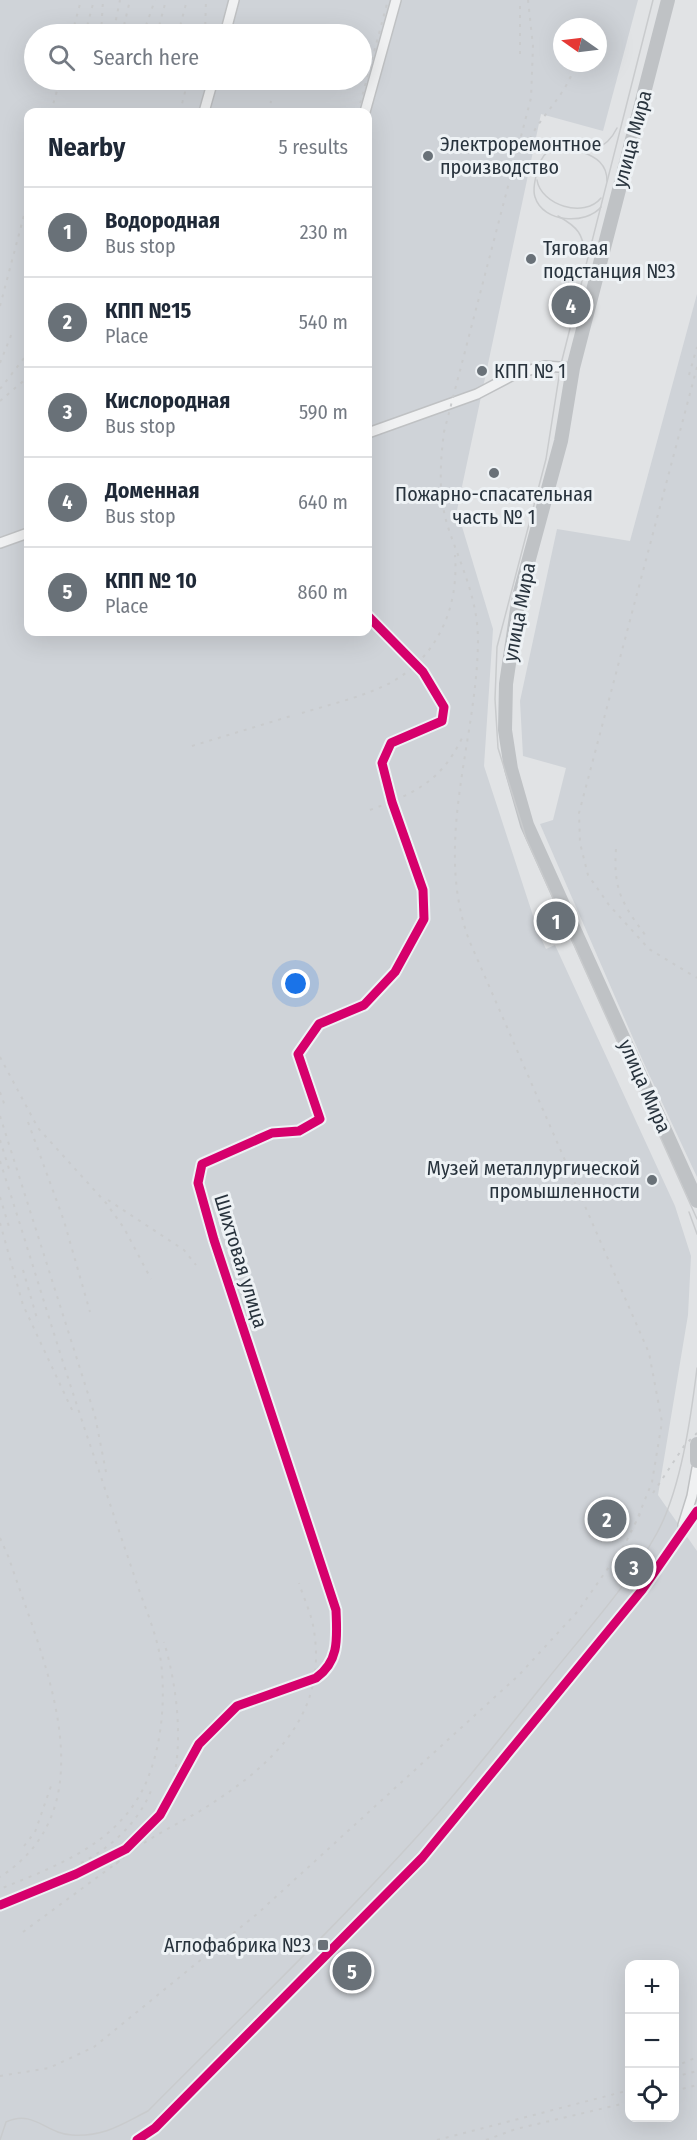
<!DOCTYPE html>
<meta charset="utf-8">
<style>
body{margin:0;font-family:"Fira Sans Condensed",sans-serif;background:#f6f6f7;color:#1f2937}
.controls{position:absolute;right:18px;bottom:18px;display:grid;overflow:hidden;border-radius:12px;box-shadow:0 6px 24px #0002}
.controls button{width:54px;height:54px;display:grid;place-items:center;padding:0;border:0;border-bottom:2px solid #e0e1e3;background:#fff;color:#1f2937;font:30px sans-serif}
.compass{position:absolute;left:553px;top:18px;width:54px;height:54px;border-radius:50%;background:#fff;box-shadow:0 6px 24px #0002;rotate:284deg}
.you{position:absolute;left:296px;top:984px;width:21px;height:21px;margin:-15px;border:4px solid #fff;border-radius:50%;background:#1a73e8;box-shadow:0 0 0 9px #1a73e833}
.badge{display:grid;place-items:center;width:39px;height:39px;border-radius:50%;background:#697178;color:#fff;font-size:20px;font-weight:700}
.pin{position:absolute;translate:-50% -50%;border:3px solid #fff;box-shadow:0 2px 6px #0006}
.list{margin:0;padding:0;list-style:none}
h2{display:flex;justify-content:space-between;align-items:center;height:78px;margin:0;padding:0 24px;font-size:26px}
h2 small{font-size:20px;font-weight:400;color:#747a83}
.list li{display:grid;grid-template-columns:39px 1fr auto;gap:18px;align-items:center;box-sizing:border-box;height:90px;padding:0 24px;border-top:2px solid #e0e1e3}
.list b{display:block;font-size:22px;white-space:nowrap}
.list p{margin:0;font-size:20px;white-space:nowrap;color:#747a83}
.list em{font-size:20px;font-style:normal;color:#747a83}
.icon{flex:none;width:33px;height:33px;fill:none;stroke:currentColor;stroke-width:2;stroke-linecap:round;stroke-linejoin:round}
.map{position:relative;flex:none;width:697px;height:2140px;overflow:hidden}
.search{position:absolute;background:#fff;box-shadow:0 6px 24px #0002;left:24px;top:24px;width:348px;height:66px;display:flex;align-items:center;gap:15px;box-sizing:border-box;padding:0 21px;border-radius:33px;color:#747a83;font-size:22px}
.panel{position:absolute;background:#fff;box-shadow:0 6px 24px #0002;left:24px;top:108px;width:348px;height:528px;border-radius:12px}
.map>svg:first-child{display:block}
</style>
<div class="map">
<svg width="697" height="2140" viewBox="0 0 697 2140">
<rect width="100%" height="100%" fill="#e1e3e5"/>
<g fill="#cfd3d8" fill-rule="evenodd">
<path d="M0 0H638L603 131 541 114 457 510 493 629 484 766 539 934 546 949 555 945 675 1206 691 1256 688 1315 658 1495 697 1551V2140H0ZM562 27H598V63H562ZM34 34H362V80H34ZM28 112H368V632H28ZM630 1964H674V2118H630Z"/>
<path d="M697 294V1177L646 1068 540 824 553 820 566 768 523 756 520 701 557 529 630 541Z"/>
</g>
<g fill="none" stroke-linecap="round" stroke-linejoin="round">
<g stroke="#bfc1c3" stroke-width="12">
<g id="minor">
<path d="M225 34 234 0"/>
<path d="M204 112 213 80"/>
<path d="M365 112 396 0"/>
<path d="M368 433 477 394 515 374 545 366 573 368"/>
<path d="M0 543 28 533"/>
<path d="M683 1525 692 1496 697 1468"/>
<path d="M0 1905 76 1874 126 1849 160 1815 199 1744 237 1706 316 1678C340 1661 337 1637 336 1610L214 1240 198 1183 202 1164 272 1133 299 1131 320 1119 298 1054 319 1024 364 1005 395 972 424 919 423 890 392 802 382 763 391 743 442 721 444 707 423 672 368 616"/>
<path d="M137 2140 155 2128 422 1858 642 1590 697 1511"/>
</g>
</g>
<use href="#minor" stroke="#f0f1f2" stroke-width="9"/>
<g stroke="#bfc2c5" stroke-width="14">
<path d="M668 0 573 368 561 441 519 596 506 684 505 730 511 769 527 825 697 1201"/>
<path d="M697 1444V1461"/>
</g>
<g stroke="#c9cbcd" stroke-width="1.5">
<path d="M653 0 561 364 546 459 497 647 495 699 498 748 526 838 697 1219"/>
<path d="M582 152C596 157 607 164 607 181"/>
<path d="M537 180C541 205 584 219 601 198"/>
<path d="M601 207C586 225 543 223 535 197 532 188 536 175 539 166 550 126 594 175 617 128"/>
<path d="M558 216C576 226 586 235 583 257"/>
<path d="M689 1212 697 1234"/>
<path d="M0 2140 6 2122C34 2109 46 2134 72 2135 104 2137 120 2125 148 2111 243 2015 342 1921 432 1820 472 1775 509 1727 546 1681 584 1633 628 1586 657 1533 681 1489 691 1417 697 1368"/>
</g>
<g stroke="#c9cbcd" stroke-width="2" stroke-dasharray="3 6" stroke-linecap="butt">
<path d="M528 0 533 46 531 98 444 432C440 464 438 496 448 527 461 566 478 599 478 641 477 741 433 842 469 940L649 1353 662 1422 652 1482 636 1522"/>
<path d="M114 29 120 0"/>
<path d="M72 34 81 0"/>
<path d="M85 34 94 0"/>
<path d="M101 34 103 0"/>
<path d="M122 34 130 0"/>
<path d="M143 34 155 0"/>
<path d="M157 34 166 0"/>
<path d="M178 34 187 0"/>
<path d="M205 34 206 0"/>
<path d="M520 54V0"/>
<path d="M51 112 60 80"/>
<path d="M180 112 188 80"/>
<path d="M269 112 271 101"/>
<path d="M285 112 288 105"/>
<path d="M358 112 388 0"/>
<path d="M526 147C539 115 565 99 576 63"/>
<path d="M0 306 28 200"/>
<path d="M0 363 12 333"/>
<path d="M697 367 579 813 580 843 588 875 609 905 649 949 697 978"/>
<path d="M689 375 697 347"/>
<path d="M0 389 28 353"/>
<path d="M0 401 28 377"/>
<path d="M302 713C331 704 363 697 390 683 438 657 459 607 455 555"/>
<path d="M192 746 291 716"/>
<path d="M370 810C413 794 441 782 462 738"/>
<path d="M616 849C613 889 622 904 646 936"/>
<path d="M0 1057 38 1128 106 1203 124 1228 151 1279"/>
<path d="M0 1092 5 1106"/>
<path d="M0 1116 95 1416 106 1472"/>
<path d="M28 1122 64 1221 90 1312"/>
<path d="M0 1140 9 1169"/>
<path d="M0 1161C33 1264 63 1367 98 1468 111 1507 124 1546 137 1584 146 1610 157 1635 161 1662 166 1704 161 1754 142 1791 113 1846 54 1867 0 1889"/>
<path d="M0 1197 10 1230"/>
<path d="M108 1200 184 1250 196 1265"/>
<path d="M0 1223 23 1305 73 1412"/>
<path d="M23 1270 38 1322"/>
<path d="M653 1493 684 1446 697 1433"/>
<path d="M0 1538 9 1558C41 1657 113 1804 0 1877"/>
<path d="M144 1843C162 1831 181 1822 200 1811 267 1769 328 1719 314 1631 312 1615 304 1599 299 1583"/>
<path d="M24 1846 35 1832 51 1786"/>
<path d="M81 1863C112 1847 140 1821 152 1788"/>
<path d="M116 1864C131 1850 148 1836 159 1817 188 1770 179 1692 164 1642"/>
<path d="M23 1932 122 1859"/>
<path d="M674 2067 697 2057"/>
<path d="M0 2076 49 2068 94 2047 257 1914 519 1675 578 1611 625 1544 640 1514"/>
<path d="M674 2077 697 2071"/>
<path d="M674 2091 697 2085"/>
<path d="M437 2140 630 2090"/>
<path d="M486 2140 516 2129 630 2102"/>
</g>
<g stroke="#eef2f5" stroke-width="13">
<g id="cycleway">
<path d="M0 1905 76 1874 126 1849 160 1815 199 1744 237 1706 316 1678C340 1661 337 1637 336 1610L214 1240 198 1183 202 1164 272 1133 299 1131 320 1119 298 1054 319 1024 364 1005 395 972 424 919 423 890 392 802 382 763 391 743 442 721 444 707 423 672 368 616"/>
<path d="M137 2140 155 2128 422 1858 642 1590 697 1511"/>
</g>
</g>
<use href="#cycleway" stroke="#d6006c" stroke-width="9"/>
</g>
<g fill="#697178" stroke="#eef2f5" stroke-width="2">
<circle cx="428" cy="156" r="6"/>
<circle cx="531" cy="259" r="6"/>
<circle cx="482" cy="371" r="6"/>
<circle cx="494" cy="473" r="6"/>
<circle cx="652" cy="1180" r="6"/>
<rect x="317" y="1939" width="12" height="12" rx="3"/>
</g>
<g text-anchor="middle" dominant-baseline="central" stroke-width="6" stroke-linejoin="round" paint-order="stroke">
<g font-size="20" fill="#28333d" stroke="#eef2f5">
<text transform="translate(632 139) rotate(-75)">улица Мира</text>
<text transform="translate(519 612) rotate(-79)">улица Мира</text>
<text transform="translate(645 1086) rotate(66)">улица Мира</text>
<text transform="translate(241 1261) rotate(73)">Шихтовая улица</text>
</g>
<g font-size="20" fill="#28333d" stroke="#eef2f5" text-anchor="start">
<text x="440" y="144">Электроремонтное<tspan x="440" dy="23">производство</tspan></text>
<text x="543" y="248">Тяговая<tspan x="543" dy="23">подстанция №3</tspan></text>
<text x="494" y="371">КПП № 1</text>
<text x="494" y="494" text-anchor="middle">Пожарно-спасательная<tspan x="494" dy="23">часть № 1</tspan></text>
<text x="640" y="1168" text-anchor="end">Музей металлургической<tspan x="640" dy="23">промышленности</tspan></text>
<text x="311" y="1945" text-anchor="end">Аглофабрика №3</text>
</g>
</g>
</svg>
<div class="controls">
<button>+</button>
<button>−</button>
<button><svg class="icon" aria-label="locate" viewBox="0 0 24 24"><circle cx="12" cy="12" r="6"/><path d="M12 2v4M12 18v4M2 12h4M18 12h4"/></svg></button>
</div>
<svg class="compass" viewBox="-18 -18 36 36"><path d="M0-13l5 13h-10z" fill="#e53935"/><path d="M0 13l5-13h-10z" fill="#747a83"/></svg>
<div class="you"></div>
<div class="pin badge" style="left:556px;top:921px">1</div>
<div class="pin badge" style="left:607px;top:1519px">2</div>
<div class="pin badge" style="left:634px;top:1567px">3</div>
<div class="pin badge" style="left:571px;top:305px">4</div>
<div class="pin badge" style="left:352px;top:1971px">5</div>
<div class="search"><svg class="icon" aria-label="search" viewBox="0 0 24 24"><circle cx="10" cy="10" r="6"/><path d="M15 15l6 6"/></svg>Search here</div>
<section class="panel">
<h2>Nearby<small>5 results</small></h2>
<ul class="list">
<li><span class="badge">1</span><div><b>Водородная</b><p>Bus stop</p></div><em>230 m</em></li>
<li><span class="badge">2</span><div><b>КПП №15</b><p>Place</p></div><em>540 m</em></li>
<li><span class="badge">3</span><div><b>Кислородная</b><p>Bus stop</p></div><em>590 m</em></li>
<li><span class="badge">4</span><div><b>Доменная</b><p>Bus stop</p></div><em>640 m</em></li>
<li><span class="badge">5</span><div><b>КПП № 10</b><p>Place</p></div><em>860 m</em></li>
</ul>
</section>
</div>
